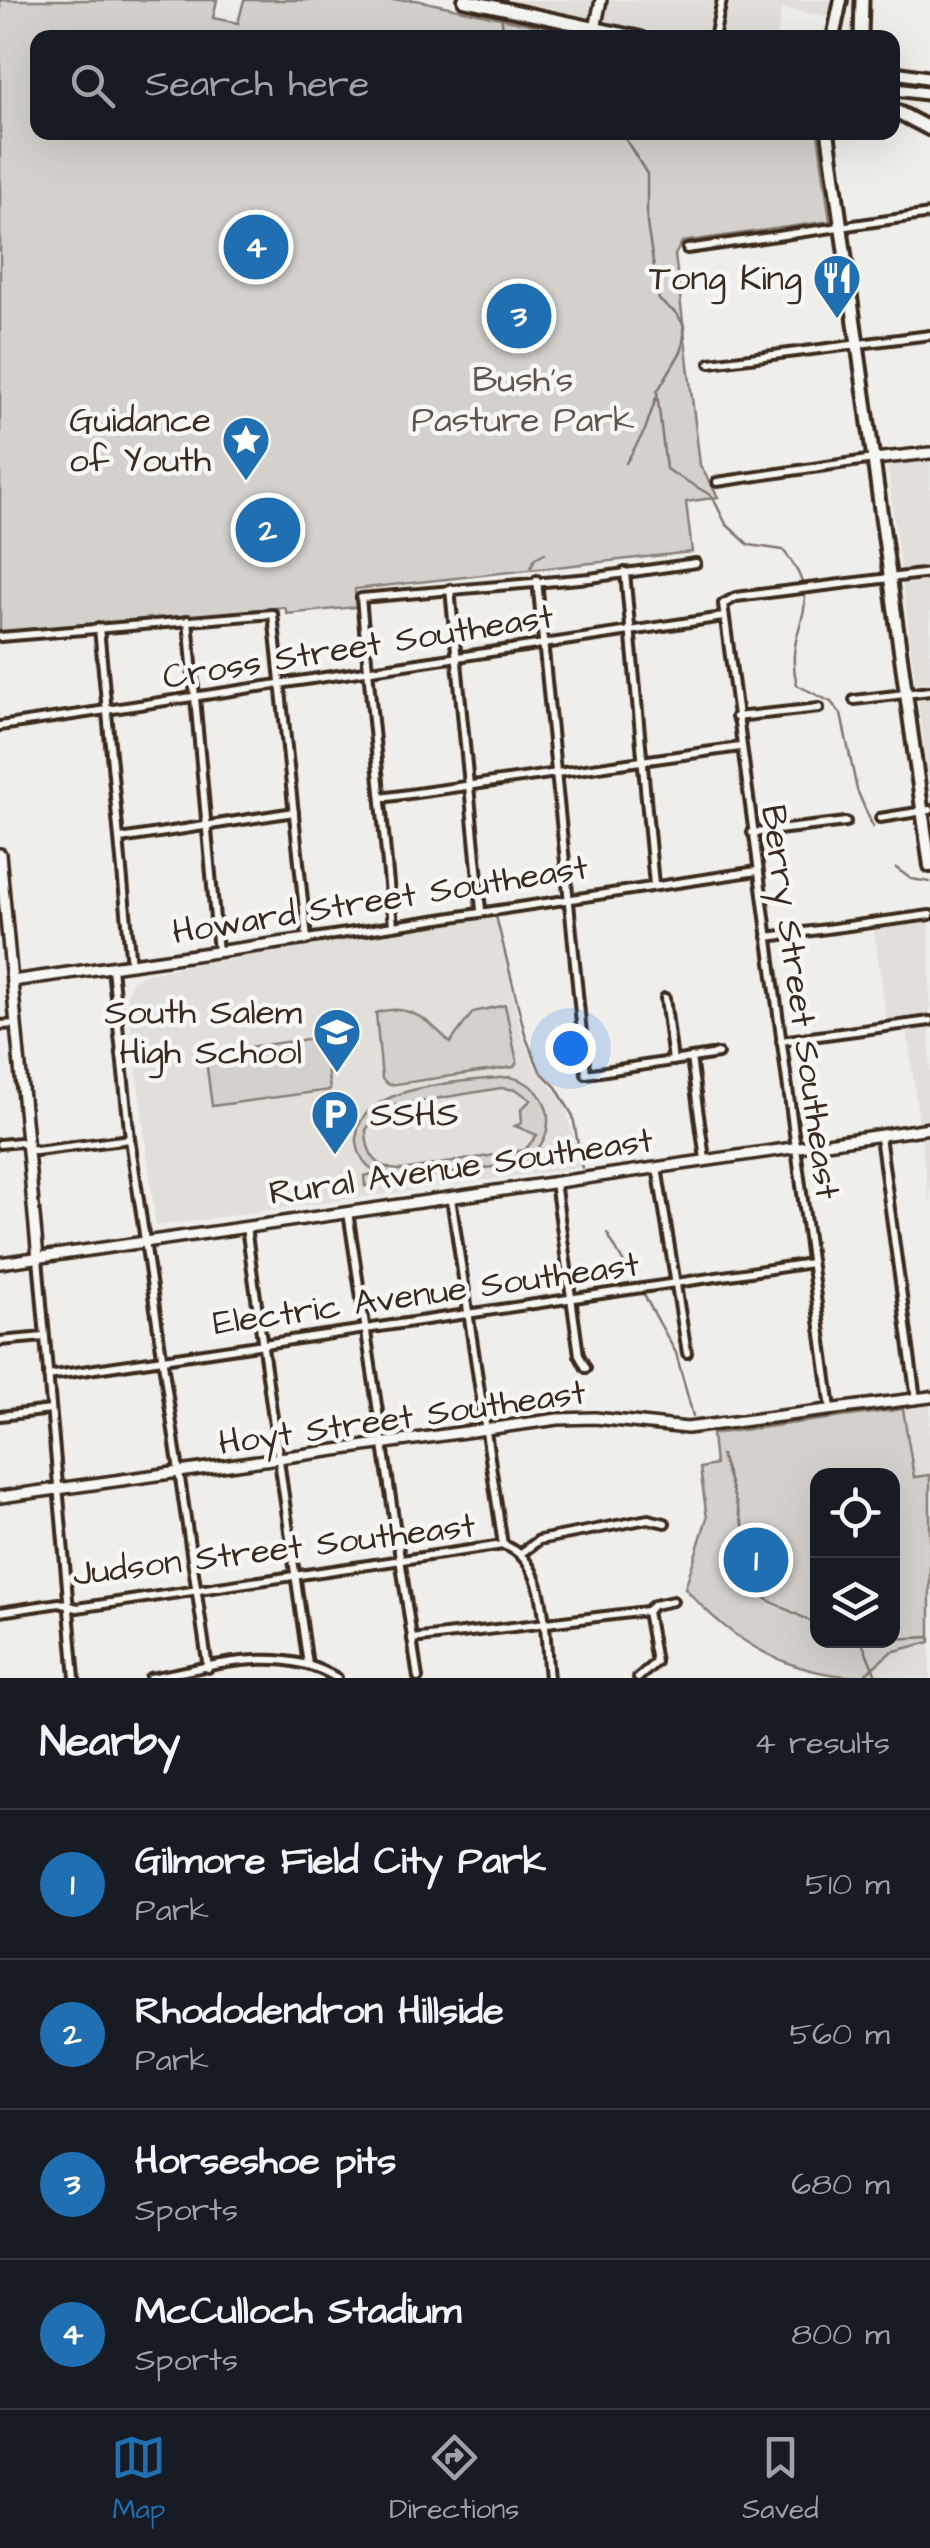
<!DOCTYPE html>
<style>
body{margin:0;font-family:"Architects Daughter",sans-serif;background:#242831;color:#f1f3f6}
.controls{position:absolute;right:30px;bottom:30px;display:grid;overflow:hidden;border-radius:20px;box-shadow:0 10px 40px #0002}
.controls button{width:90px;height:90px;display:grid;place-items:center;padding:0;border:0;border-bottom:2px solid #363941;background:#171b24;color:#f1f3f6;font:50px sans-serif}
.you{position:absolute;left:570px;top:1048px;width:35px;height:35px;margin:-25px;border:8px solid #fff;border-radius:50%;background:#1a73e8;box-shadow:0 0 0 15px #1a73e833}
.badge{display:grid;place-items:center;width:65px;height:65px;border-radius:50%;background:#1f6fb2;color:#fff;font-size:32px;font-weight:700}
.pin{position:absolute;translate:-50% -50%;border:5px solid #fff;box-shadow:0 2px 10px #0006}
.list{margin:0;padding:0;list-style:none}
h2{display:flex;justify-content:space-between;align-items:center;height:130px;margin:0;padding:0 40px;font-size:42px}
h2 small{font-size:32px;font-weight:400;color:#9ea1a6}
.list li{display:grid;grid-template-columns:65px 1fr auto;gap:30px;align-items:center;box-sizing:border-box;height:150px;padding:0 40px;border-top:2px solid #363941}
.list b{display:block;font-size:38px;white-space:nowrap}
.list p{margin:0;font-size:32px;white-space:nowrap;color:#9ea1a6}
.list em{font-size:32px;font-style:normal;color:#9ea1a6}
.icon{flex:none;width:55px;height:55px;fill:none;stroke:currentColor;stroke-width:2;stroke-linecap:round;stroke-linejoin:round}
.map{position:relative;flex:none;width:930px;height:1678px;overflow:hidden}
.search{position:absolute;background:#171b24;box-shadow:0 10px 40px #0002;left:30px;right:30px;top:30px;height:110px;display:flex;align-items:center;gap:25px;box-sizing:border-box;padding:0 35px;border-radius:20px;color:#9ea1a6;font-size:38px}
.sheet{height:730px;background:#171b24}
nav{display:flex;justify-content:space-around;align-items:center;box-sizing:border-box;height:140px;border-top:2px solid #363941;background:#171b24;font-size:28px;color:#9ea1a6}
nav a{display:grid;justify-items:center;gap:5px}
nav .on{color:#1f6fb2}
.map>svg:first-child{display:block}
</style>
<div class="map">
<svg width="930" height="1678" viewBox="0 0 930 1678">
<rect width="100%" height="100%" fill="#efeeea"/>
<filter id="ink" filterUnits="userSpaceOnUse"><feTurbulence type="fractalNoise" baseFrequency=".01" numOctaves="2"/><feDisplacementMap in="SourceGraphic" scale="20" xChannelSelector="R" yChannelSelector="G"/><feConvolveMatrix kernelMatrix="1 2 1 2 8 2 1 2 1" color-interpolation-filters="sRGB"/></filter>
<g filter="url(#ink)">
<g fill="#e2dfdb">
<path d="M501 0H832L829 17 782 8 776 38 688 37 580 20Z"/>
<path d="M930 460V792L887 466Z"/>
<path d="M495 916 522 1036 536 1069 564 1101 581 1167 156 1226 127 994 132 981 143 974 250 954Z"/>
<path d="M930 920V1208L907 1028 888 1030 874 930Z"/>
<path d="M930 1397V1475L915 1478 903 1409Z"/>
<path d="M930 1642V1678H862L891 1652Z"/>
</g>
<g fill="#d4d1cc" stroke="#887e75" stroke-width="2.5" fill-rule="evenodd">
<path d="M0 0H217L213 18 238 23 244 0H416L589 37 38 38V132L818 133 830 221 682 242 675 255 700 465 718 497 686 502 692 552 355 589 356 607 287 614 285 607 0 634Z"/>
<path d="M505 1005 517 1062 514 1067 389 1085 382 1079 376 1013C408 1002 430 1021 450 1043L473 1012Z"/>
<path d="M323 1037 330 1090 212 1106 205 1053Z"/>
<path d="M510 1077C557 1087 561 1144 519 1163L365 1186 364 1176 377 1173C366 1166 358 1155 357 1141 352 1084 468 1081 510 1077ZM501 1088 517 1090 531 1100 521 1109 522 1123 515 1126 537 1135 525 1150 402 1170C377 1170 366 1154 366 1130L381 1108Z"/>
<path d="M903 1409 914 1477 930 1475V1642L891 1652 862 1677C789 1675 733 1643 685 1588L707 1518 700 1468 715 1465 712 1434ZM818 1476H892V1640H818Z"/>
</g>
<g fill="none" stroke-linecap="round" stroke-linejoin="round">
<g stroke="#81766d" stroke-width="2.5">
<path d="M501 14 504 38"/>
<path d="M621 132 647 174V224L659 300 677 314 685 327 682 350 657 392 666 469 712 496 726 524 749 545 783 550C832 610 781 623 797 685L831 702 841 714 857 790 873 827"/>
<path d="M626 463 645 430 656 398"/>
<path d="M531 567 535 558 545 553"/>
<path d="M896 868 911 879 930 882"/>
<path d="M496 916 526 1038 540 1071 556 1087 573 1116 582 1168"/>
<path d="M607 1233 634 1281"/>
<path d="M643 1293 676 1353 693 1416"/>
<path d="M721 1455 745 1531 750 1577 766 1599 818 1625"/>
<path d="M861 1640 877 1678"/>
<path d="M871 1640 930 1637"/>
</g>
<g stroke="#3b2a1e" stroke-width="14">
<g id="minor">
<path d="M714 38 722 0"/>
<path d="M687 249 930 214"/>
<path d="M710 363 930 335"/>
<path d="M717 482 874 459"/>
<path d="M625 572 654 885"/>
<path d="M537 580 586 1074 718 1054"/>
<path d="M450 589 481 910"/>
<path d="M188 620 218 952"/>
<path d="M99 628 131 965"/>
<path d="M0 637 273 614 307 939 757 871"/>
<path d="M854 700 930 691"/>
<path d="M736 717 819 708"/>
<path d="M0 726 723 617"/>
<path d="M381 798 740 747"/>
<path d="M880 818 930 810"/>
<path d="M752 833 846 822"/>
<path d="M120 839 294 812"/>
<path d="M393 925 361 598 590 578 696 563"/>
<path d="M767 937 930 915"/>
<path d="M112 968 130 1139 208 1668"/>
<path d="M665 998 673 1061"/>
<path d="M0 1025 16 1024"/>
<path d="M781 1041 930 1021"/>
<path d="M691 1058 705 1159"/>
<path d="M880 1136 916 1399"/>
<path d="M0 1144 20 1142 36 1151 130 1139"/>
<path d="M657 1167 687 1353"/>
<path d="M555 1182 579 1355 586 1368"/>
<path d="M451 1198 503 1545"/>
<path d="M348 1212 418 1678"/>
<path d="M246 1227 308 1665"/>
<path d="M38 1258 75 1678"/>
<path d="M0 1341 44 1337"/>
<path d="M48 1376 811 1263"/>
<path d="M831 1409 723 604 736 597 930 573"/>
<path d="M0 1416 51 1410"/>
<path d="M520 1554 539 1540 648 1519 665 1523"/>
<path d="M0 1612 59 1603 77 1608 503 1545C550 1559 544 1638 549 1678"/>
<path d="M412 1639 647 1611 654 1605 673 1601"/>
<path d="M150 1678C211 1667 280 1643 337 1678"/>
<path d="M638 1678 656 1662 647 1611"/>
</g>
</g>
<g stroke="#3b2a1e" stroke-width="16">
<g id="tertiary">
<path d="M595 29 601 0"/>
<path d="M874 459 930 453"/>
<path d="M0 854 38 1258"/>
<path d="M12 981 307 939"/>
<path d="M0 1263 930 1128"/>
<path d="M0 1497 558 1419 595 1418 687 1428 930 1397"/>
</g>
</g>
<g stroke="#3b2a1e" stroke-width="18">
<g id="secondary">
<path d="M464 0 641 38"/>
<path d="M833 38 841 0"/>
<path d="M892 72 930 78"/>
<path d="M892 89 930 94"/>
<path d="M828 132 930 866"/>
</g>
</g>
<g stroke="#3b2a1e" stroke-width="19">
<g id="trunk">
<path d="M861 38 862 0"/>
<path d="M892 109 930 129"/>
</g>
</g>
<use href="#minor" stroke="#f6f6f2" stroke-width="6"/>
<use href="#tertiary" stroke="#f6f6f2" stroke-width="9"/>
<use href="#secondary" stroke="#f6f6f2" stroke-width="10"/>
<use href="#trunk" stroke="#f6f6f2" stroke-width="11"/>
</g>
</g>
<defs>
<g id="restaurant-pin" transform="scale(2.5)"><path d="M0 17L-7.5 6A9.5 9.5 0 1 1 7.5 6Z" fill="#1f6fb2" stroke="#f6f6f2"/><path d="M-5-6h1v4h1v-4h1v4h1v-4h1v5L-1.5 .5V6h-2V.5L-5-1ZM5-6V6H3V1.5H1.5Q1.5-4 5-6Z" fill="#fff"/></g>
<g id="sight-pin" transform="scale(2.5)"><path d="M0 17L-7.5 6A9.5 9.5 0 1 1 7.5 6Z" fill="#1f6fb2" stroke="#f6f6f2"/><path d="M0-6L1.8-2.2L6-1.7L2.9 1.2L3.7 5.4L0 3.3L-3.7 5.4L-2.9 1.2L-6-1.7L-1.8-2.2Z" fill="#fff"/></g>
<g id="school-pin" transform="scale(2.5)"><path d="M0 17L-7.5 6A9.5 9.5 0 1 1 7.5 6Z" fill="#1f6fb2" stroke="#f6f6f2"/><path d="M0-5L7-2L0 1L-7-2ZM-4 1L0 2.5L4 1V4Q0 6-4 4Z" fill="#fff"/></g>
<g id="parking-pin" transform="scale(2.5)"><path d="M0 17L-7.5 6A9.5 9.5 0 1 1 7.5 6Z" fill="#1f6fb2" stroke="#f6f6f2"/><path d="M-3.5-5.5H1a3.5 3.5 0 0 1 0 7H-1V5.5H-3.5ZM-1-3.4V-.6H.8a1.4 1.4 0 0 0 0-2.8Z" fill="#fff"/></g>
</defs>
<g fill-rule="evenodd">
<use href="#restaurant-pin" x="837" y="278"/>
<use href="#sight-pin" x="246" y="440"/>
<use href="#school-pin" x="337" y="1032"/>
<use href="#parking-pin" x="335" y="1114"/>
</g>
<g text-anchor="middle" dominant-baseline="central" stroke-width="9" stroke-linejoin="round" paint-order="stroke">
<g font-size="35" fill="#3b2a1e" stroke="#f6f6f2" text-anchor="end">
<text x="802" y="278">Tong King</text>
<text x="211" y="420">Guidance<tspan x="211" dy="40">of Youth</tspan></text>
<text x="302" y="1012">South Salem<tspan x="302" dy="40">High School</tspan></text>
<text x="370" y="1114" text-anchor="start">SSHS</text>
</g>
<g font-size="35" fill="#61544a" stroke="#f6f6f2">
<text x="523" y="380">Bush's<tspan x="523" dy="40">Pasture Park</tspan></text>
</g>
<g font-size="35" fill="#3b2a1e" stroke="#f6f6f2">
<text transform="translate(358 647) rotate(-9)">Cross Street Southeast</text>
<text transform="translate(380 900) rotate(-9)">Howard Street Southeast</text>
<text transform="translate(800 1002) rotate(82)">Berry Street Southeast</text>
<text transform="translate(461 1167) rotate(-8)">Rural Avenue Southeast</text>
<text transform="translate(426 1294) rotate(-8)">Electric Avenue Southeast</text>
<text transform="translate(402 1418) rotate(-8)">Hoyt Street Southeast</text>
<text transform="translate(274 1550) rotate(-7)">Judson Street Southeast</text>
</g>
</g>
</svg>
<div class="controls">
<button><svg class="icon" aria-label="locate" viewBox="0 0 24 24"><circle cx="12" cy="12" r="6"/><path d="M12 2v4M12 18v4M2 12h4M18 12h4"/></svg></button>
<button><svg class="icon" aria-label="layers" viewBox="0 0 24 24"><path d="M12 4l9 5-9 5-9-5zM3 14l9 5 9-5"/></svg></button>
</div>
<div class="you"></div>
<div class="pin badge" style="left:756px;top:1560px">1</div>
<div class="pin badge" style="left:268px;top:530px">2</div>
<div class="pin badge" style="left:519px;top:316px">3</div>
<div class="pin badge" style="left:256px;top:247px">4</div>
<div class="search"><svg class="icon" aria-label="search" viewBox="0 0 24 24"><circle cx="10" cy="10" r="6"/><path d="M15 15l6 6"/></svg>Search here</div>
</div>
<section class="sheet">
<h2>Nearby<small>4 results</small></h2>
<ul class="list">
<li><span class="badge">1</span><div><b>Gilmore Field City Park</b><p>Park</p></div><em>510 m</em></li>
<li><span class="badge">2</span><div><b>Rhododendron Hillside</b><p>Park</p></div><em>560 m</em></li>
<li><span class="badge">3</span><div><b>Horseshoe pits</b><p>Sports</p></div><em>680 m</em></li>
<li><span class="badge">4</span><div><b>McCulloch Stadium</b><p>Sports</p></div><em>800 m</em></li>
</ul>
</section>
<nav>
<a class="on"><svg class="icon" aria-label="map" viewBox="0 0 24 24"><path d="M3 6l6-2 6 2 6-2v14l-6 2-6-2-6 2zM9 4v14M15 6v14"/></svg>Map</a>
<a><svg class="icon" aria-label="directions" viewBox="0 0 24 24"><path d="M12 3l9 9-9 9-9-9zM9 14v-3h6M13 9l2 2-2 2"/></svg>Directions</a>
<a><svg class="icon" aria-label="saved" viewBox="0 0 24 24"><path d="M7 4h10v16l-5-4-5 4z"/></svg>Saved</a>
</nav>
